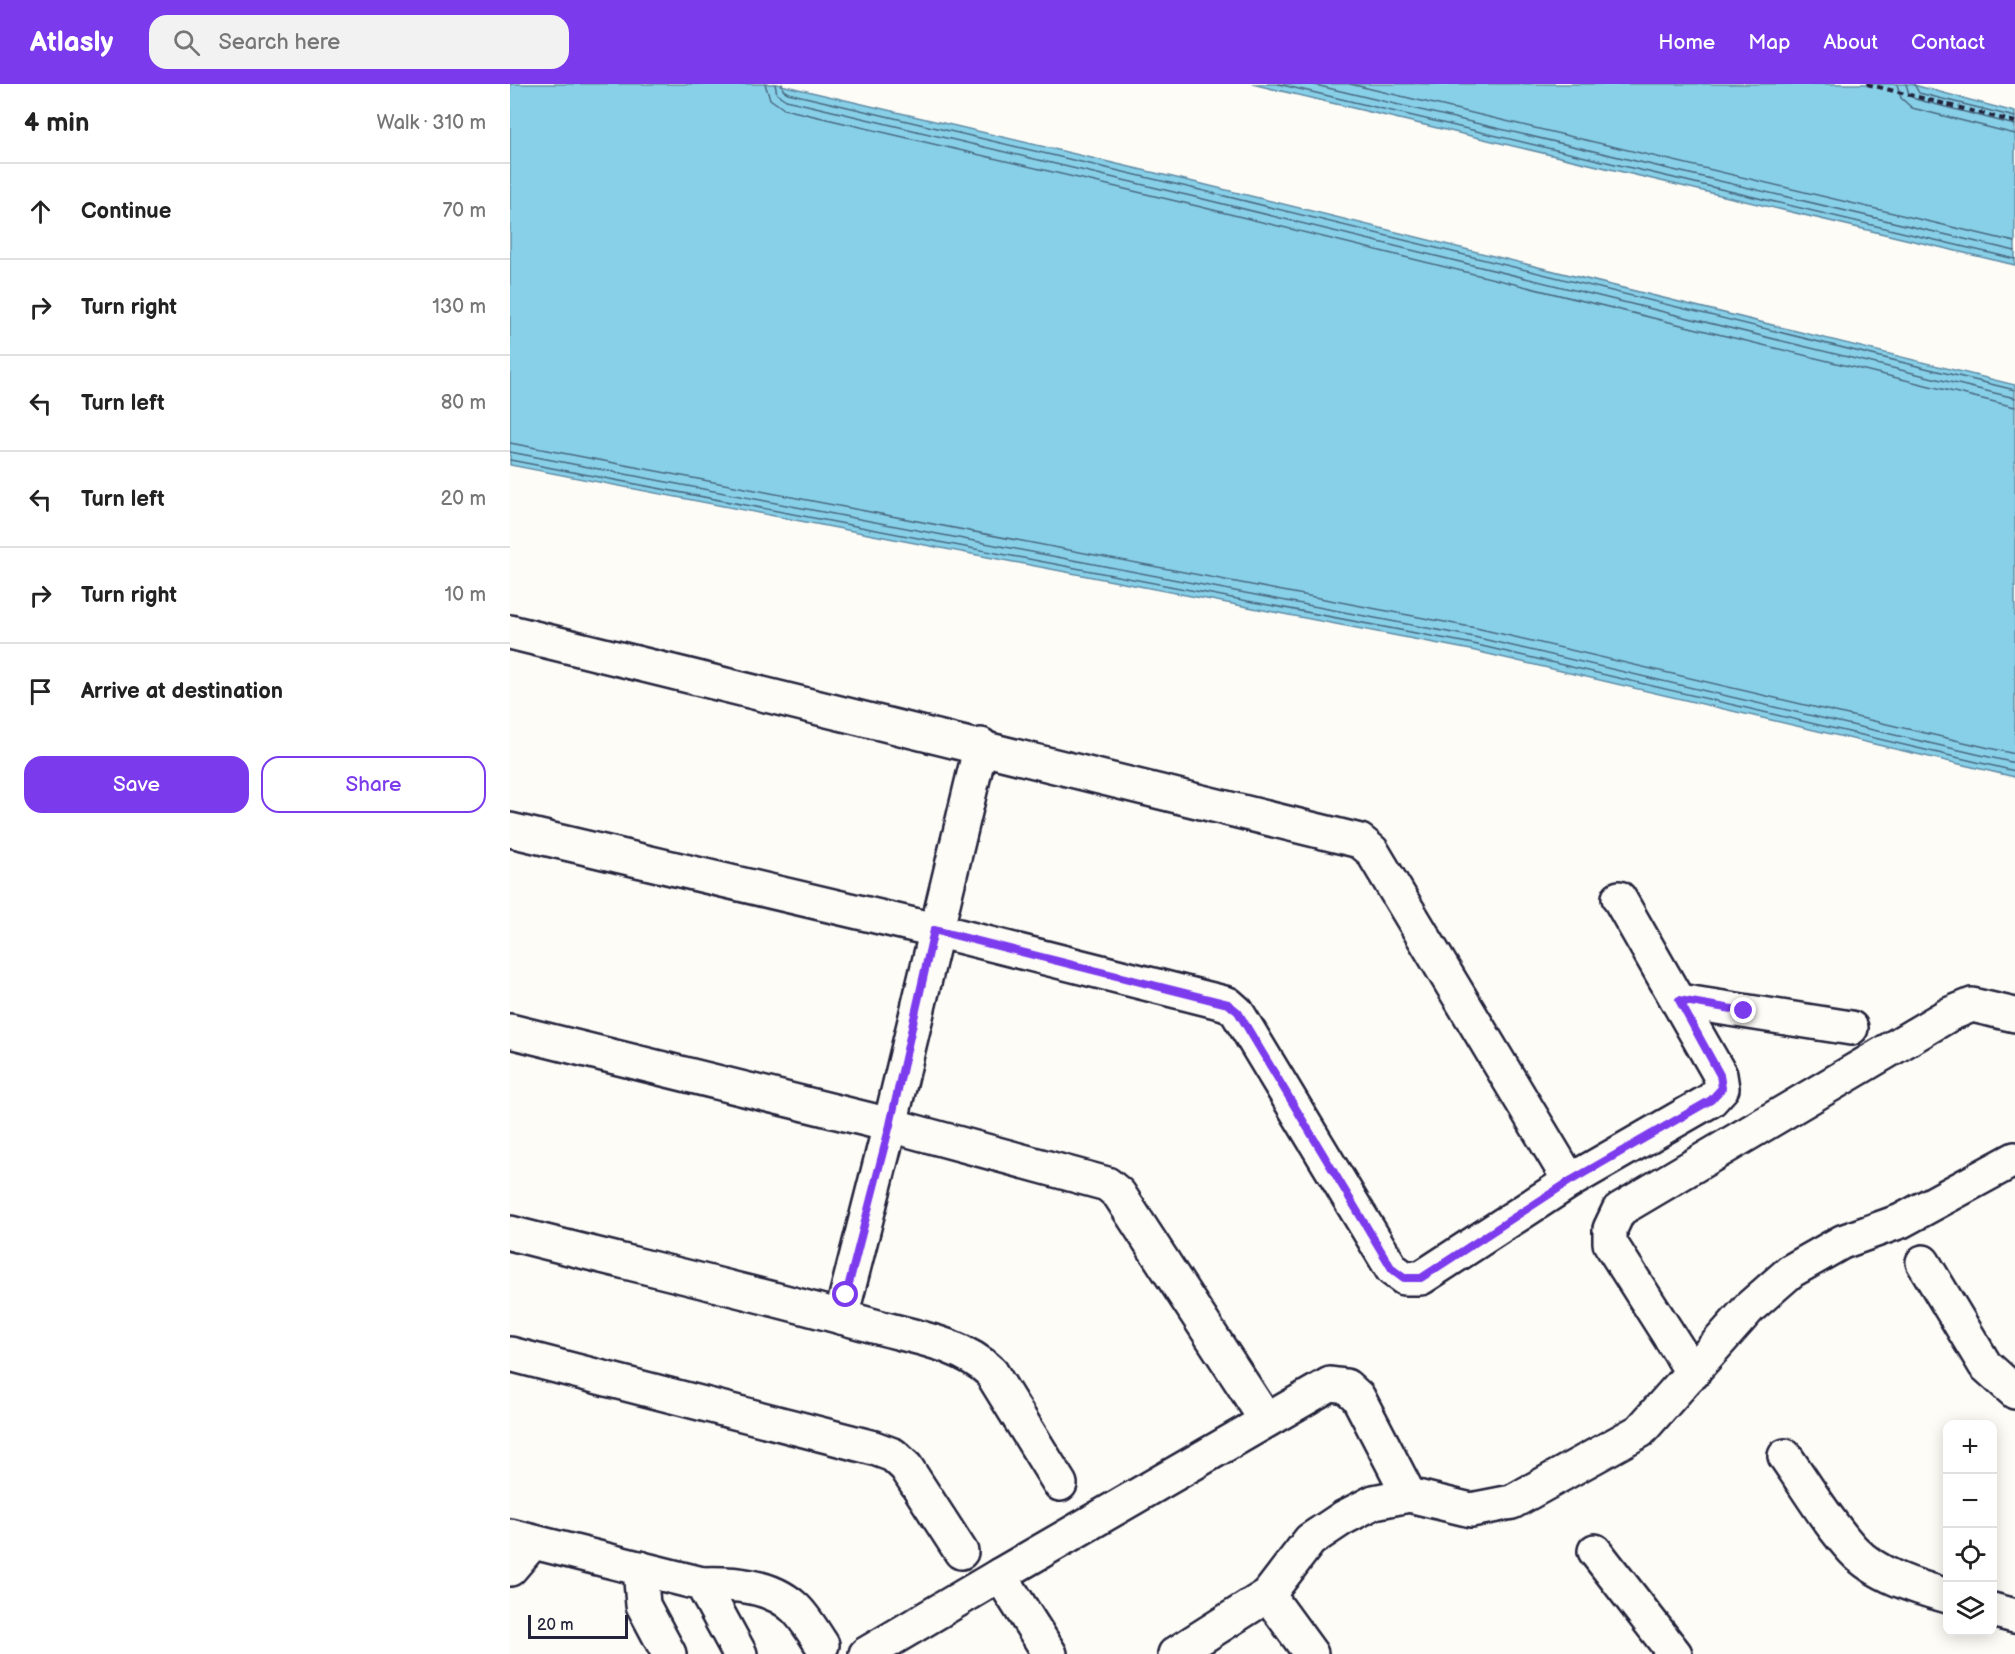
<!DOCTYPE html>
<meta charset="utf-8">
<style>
body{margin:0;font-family:"Balsamiq Sans",sans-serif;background:#f2f2f2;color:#222}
.controls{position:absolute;right:18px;bottom:18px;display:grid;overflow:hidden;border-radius:12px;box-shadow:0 3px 15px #0003}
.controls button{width:54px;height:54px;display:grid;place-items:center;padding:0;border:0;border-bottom:2px solid #e0e0e0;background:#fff;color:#222;font:30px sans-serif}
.scale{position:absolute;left:18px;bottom:15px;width:100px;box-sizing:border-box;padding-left:6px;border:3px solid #22223b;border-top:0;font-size:16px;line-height:21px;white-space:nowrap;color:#22223b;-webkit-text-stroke:4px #fdfcf7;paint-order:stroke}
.stop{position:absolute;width:18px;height:18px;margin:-14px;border:4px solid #7c3aed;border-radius:50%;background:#fff}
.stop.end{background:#7c3aed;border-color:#fff;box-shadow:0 2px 6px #0008}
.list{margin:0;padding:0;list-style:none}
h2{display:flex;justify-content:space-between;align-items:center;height:78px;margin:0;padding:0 24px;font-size:26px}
h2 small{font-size:20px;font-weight:400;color:#767676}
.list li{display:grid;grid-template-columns:39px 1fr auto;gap:18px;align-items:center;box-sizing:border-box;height:96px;padding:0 24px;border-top:2px solid #e0e0e0}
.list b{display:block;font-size:22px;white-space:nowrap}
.list em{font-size:20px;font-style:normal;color:#767676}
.actions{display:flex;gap:12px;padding:18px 24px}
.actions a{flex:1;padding:14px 0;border:2px solid #7c3aed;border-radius:18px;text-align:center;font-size:21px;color:#7c3aed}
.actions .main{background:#7c3aed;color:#fff}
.icon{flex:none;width:33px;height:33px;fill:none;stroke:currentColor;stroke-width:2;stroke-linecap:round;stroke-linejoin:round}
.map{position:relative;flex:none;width:1505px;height:1570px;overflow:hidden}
header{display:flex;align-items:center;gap:36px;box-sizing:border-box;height:84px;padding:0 30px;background:#7c3aed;color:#fff}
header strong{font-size:28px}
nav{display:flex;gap:33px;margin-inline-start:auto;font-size:21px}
.search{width:420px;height:54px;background:#f2f2f2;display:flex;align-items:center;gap:15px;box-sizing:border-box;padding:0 21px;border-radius:18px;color:#767676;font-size:22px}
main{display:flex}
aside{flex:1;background:#fff}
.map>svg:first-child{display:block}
</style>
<header>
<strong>Atlasly</strong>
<div class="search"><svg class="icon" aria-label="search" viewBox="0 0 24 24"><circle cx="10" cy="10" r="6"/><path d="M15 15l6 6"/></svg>Search here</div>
<nav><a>Home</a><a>Map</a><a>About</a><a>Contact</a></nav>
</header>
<main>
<aside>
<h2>4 min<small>Walk · 310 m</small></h2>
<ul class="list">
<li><svg class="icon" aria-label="ahead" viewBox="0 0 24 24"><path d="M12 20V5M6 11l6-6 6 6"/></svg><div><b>Continue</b></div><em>70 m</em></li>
<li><svg class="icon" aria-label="right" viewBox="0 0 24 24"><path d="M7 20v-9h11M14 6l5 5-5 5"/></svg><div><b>Turn right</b></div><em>130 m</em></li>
<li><svg class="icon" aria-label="left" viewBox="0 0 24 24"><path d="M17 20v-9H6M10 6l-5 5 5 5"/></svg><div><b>Turn left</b></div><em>80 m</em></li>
<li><svg class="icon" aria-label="left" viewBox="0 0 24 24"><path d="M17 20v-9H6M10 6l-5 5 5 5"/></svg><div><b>Turn left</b></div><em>20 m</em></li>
<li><svg class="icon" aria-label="right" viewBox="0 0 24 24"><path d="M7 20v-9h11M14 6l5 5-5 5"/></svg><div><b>Turn right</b></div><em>10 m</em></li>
<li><svg class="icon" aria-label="arrive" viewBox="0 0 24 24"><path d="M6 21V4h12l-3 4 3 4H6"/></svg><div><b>Arrive at destination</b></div></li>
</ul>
<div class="actions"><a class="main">Save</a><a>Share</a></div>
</aside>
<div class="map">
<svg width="1505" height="1570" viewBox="0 0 1505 1570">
<rect width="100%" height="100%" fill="#fdfcf7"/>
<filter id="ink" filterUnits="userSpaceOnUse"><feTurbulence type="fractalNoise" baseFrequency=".0167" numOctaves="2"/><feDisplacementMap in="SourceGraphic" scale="12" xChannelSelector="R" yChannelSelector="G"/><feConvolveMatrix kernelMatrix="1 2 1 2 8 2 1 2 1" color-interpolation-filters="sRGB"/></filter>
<g filter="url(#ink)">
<g fill="#87d0e8" stroke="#5f8aa3" stroke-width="1.5">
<path d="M0 0H267L692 100 1505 301V693L961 566 0 381Z"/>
<path d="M742 0H1400L1505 28V181Z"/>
</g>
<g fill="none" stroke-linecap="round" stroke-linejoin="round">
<g stroke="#4a6880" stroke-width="1.5">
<path d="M255 0 260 15 274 25 687 122 1505 323"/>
<path d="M265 0 267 10 276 16 689 114 1505 314"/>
<path d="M272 0 273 6 278 9 690 106 1505 306"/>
<path d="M768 0 1505 175"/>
<path d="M801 0 1505 167"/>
<path d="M840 0 1505 158"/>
<path d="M1387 0 1391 14 1402 24 1505 50"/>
<path d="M1396 0 1399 10 1405 15 1505 41"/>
<path d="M1404 0 1409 9 1505 33"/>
<path d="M0 359 966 544 1505 670"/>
<path d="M0 368 964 553 1505 679"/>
<path d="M0 376 963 560 1505 687"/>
</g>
<g stroke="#22223b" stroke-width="38">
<g id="minor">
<path d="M0 548 850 757 862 767 1060 1097"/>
<path d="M0 746 425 846 718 920 727 928 882 1185 894 1194H911L1060 1097 1201 1016 1212 1004 1210 991 1109 814"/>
<path d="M1169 917 1341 944"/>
<path d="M0 947 380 1041 597 1100 609 1110 756 1336"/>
<path d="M0 1149C121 1180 243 1208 364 1242 403 1253 451 1259 481 1288L550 1400"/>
<path d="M1413 1178 1475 1281 1505 1308"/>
<path d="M331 1233 380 1041 471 661"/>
<path d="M0 1270 364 1364 383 1371 396 1383 451 1468"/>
<path d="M1183 1289 1100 1159V1145L1109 1126 1440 930 1462 921 1505 931"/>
<path d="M1275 1372C1297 1403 1317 1438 1343 1466 1366 1491 1406 1503 1438 1512"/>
<path d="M0 1452 192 1500 230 1570"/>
<path d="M1085 1467 1165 1570"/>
<path d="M130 1484 133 1521 159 1570"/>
<path d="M0 1485 23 1458"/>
<path d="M490 1491 820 1300 836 1302 848 1313 899 1411"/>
<path d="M192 1500C223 1499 260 1501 284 1523 295 1533 304 1549 312 1561"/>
<path d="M758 1511 801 1570"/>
<path d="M1482 1526 1505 1532"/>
<path d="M356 1570 490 1491 540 1570"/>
<path d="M665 1570 758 1511 800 1456 833 1434 864 1418 899 1411 961 1426 1002 1418 1130 1347 1240 1223 1281 1187 1332 1158 1391 1137 1505 1075"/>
</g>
</g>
<path stroke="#22223b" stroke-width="4" stroke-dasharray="6 4.5" stroke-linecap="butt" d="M1357 0 1505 38"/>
<use href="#minor" stroke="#fdfcf7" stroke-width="33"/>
</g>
</g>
<g fill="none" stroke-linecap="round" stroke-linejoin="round" filter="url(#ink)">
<path stroke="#7c3aed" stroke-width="8" d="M336 1211 380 1041 424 846 718 920 728 928 882 1185 894 1194H911L1060 1097 1201 1016 1212 1004 1210 991 1169 916 1234 927"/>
</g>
</svg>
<div class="controls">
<button>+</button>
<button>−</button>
<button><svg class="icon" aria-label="locate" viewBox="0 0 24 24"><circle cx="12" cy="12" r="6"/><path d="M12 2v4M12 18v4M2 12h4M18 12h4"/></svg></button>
<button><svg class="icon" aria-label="layers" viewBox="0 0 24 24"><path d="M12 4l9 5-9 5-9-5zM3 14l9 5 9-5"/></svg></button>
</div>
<div class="scale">20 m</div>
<div class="stop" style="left:336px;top:1211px"></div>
<div class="stop end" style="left:1234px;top:927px"></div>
</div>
</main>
